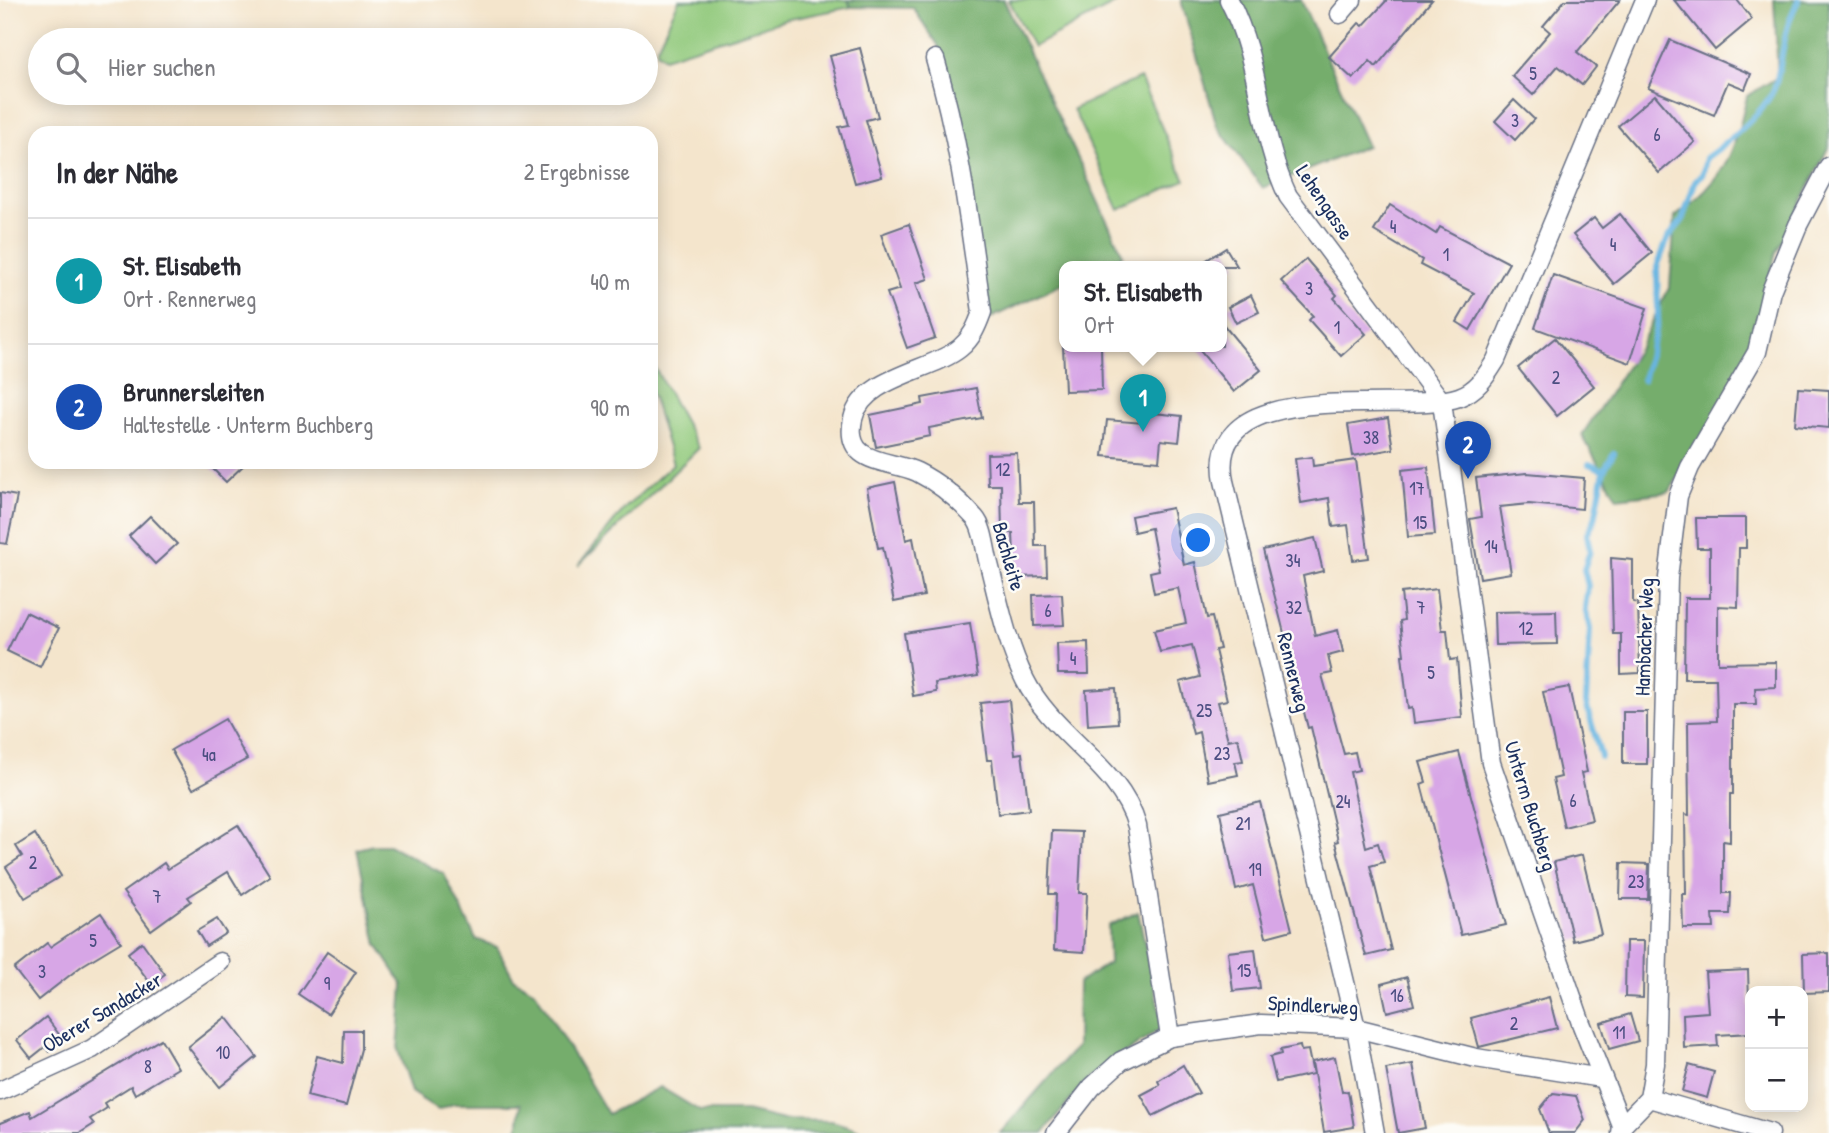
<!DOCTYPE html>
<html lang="de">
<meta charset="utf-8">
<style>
body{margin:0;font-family:"Patrick Hand",sans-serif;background:#f7f7f7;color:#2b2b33}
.controls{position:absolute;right:21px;bottom:21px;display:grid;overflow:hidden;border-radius:14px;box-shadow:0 4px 18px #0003}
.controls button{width:63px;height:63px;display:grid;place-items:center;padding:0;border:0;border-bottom:2px solid #e1e1e2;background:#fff;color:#2b2b33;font:35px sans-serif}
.you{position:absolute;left:1199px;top:541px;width:24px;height:24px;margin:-18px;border:5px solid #fff;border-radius:50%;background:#1a73e8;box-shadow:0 0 0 10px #1a73e833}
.badge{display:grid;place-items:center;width:46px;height:46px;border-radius:50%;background:#b45309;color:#fff;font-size:23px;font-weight:700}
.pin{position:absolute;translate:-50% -58px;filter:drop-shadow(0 2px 4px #0008)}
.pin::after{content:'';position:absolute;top:37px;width:24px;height:21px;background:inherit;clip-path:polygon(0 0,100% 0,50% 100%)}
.popup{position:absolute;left:1059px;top:261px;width:168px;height:91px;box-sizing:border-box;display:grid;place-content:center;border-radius:14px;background:#fff;filter:drop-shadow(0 2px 5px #0005);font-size:23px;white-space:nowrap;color:#7c7c81}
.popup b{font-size:26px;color:#2b2b33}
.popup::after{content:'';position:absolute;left:50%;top:100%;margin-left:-14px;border:14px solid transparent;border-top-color:#fff}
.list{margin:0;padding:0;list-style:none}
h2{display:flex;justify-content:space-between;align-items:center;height:91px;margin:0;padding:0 28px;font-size:30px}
h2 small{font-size:23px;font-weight:400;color:#7c7c81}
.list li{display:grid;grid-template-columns:46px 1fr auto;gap:21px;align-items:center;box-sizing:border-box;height:126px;padding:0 28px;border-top:2px solid #e1e1e2}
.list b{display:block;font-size:26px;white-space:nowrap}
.list p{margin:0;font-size:23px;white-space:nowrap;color:#7c7c81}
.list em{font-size:23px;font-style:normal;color:#7c7c81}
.icon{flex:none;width:38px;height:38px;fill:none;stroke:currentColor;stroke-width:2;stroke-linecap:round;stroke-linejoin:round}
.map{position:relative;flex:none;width:1829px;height:1133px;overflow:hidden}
.search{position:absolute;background:#fff;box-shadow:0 4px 18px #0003;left:28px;top:28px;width:630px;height:77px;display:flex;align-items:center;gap:18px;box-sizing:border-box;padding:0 24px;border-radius:38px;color:#7c7c81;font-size:26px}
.panel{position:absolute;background:#fff;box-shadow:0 4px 18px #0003;left:28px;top:126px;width:630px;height:343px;border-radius:21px}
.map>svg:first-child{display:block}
</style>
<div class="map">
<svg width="1829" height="1133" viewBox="0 0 1829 1133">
<rect width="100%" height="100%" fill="#fdfcf7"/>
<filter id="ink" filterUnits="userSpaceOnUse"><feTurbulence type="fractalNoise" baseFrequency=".0143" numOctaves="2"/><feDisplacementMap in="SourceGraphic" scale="14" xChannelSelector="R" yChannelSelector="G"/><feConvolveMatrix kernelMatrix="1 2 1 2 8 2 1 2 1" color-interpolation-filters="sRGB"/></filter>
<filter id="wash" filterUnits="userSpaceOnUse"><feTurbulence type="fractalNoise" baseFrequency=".00686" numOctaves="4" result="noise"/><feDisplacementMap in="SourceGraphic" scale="28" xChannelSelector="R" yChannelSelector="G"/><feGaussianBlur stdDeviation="1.57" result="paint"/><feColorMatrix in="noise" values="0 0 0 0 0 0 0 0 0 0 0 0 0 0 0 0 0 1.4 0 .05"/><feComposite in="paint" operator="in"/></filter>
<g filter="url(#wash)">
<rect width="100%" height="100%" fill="#f4e5cc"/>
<g fill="#91c97c" stroke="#567c6d" stroke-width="2">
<path d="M679 0H848L851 7 785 20 664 58 657 52V47Z"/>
<path d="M1009 0H1122L1033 47Z"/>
<path d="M1140 78 1185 180 1119 210 1073 109Z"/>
<path d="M651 361 699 448 578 566 625 508 673 464 651 391Z"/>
</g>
<g fill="#74ad6c" stroke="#486e65" stroke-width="2">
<path d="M848 0H1004L1123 255 1101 266H1064V283L989 319 964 156 938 45 913 8 851 7Z"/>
<path d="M1181 0H1301L1367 146 1263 188 1217 126Z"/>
<path d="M1774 0H1829V146L1776 253 1746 366 1669 492 1617 498 1582 435 1639 348 1670 286 1675 217C1726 177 1733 158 1747 96L1778 77Z"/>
<path d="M373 845H389L444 874 476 939 497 947 514 979 535 991 608 1114 660 1087 700 1111H746L783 1120 832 1121 870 1133H518L521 1104H453L438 1110 411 1092 398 1050 403 985 377 945 357 849Z"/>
<path d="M1138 912 1163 1027 1089 1078 1043 1133H1000L1077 1046 1078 983 1109 963 1108 926Z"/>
</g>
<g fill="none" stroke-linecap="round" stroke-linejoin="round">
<g stroke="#67b5e1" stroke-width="6">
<path d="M1643 380 1658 321 1657 267 1668 238 1682 221 1695 182 1703 173 1706 158C1727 143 1769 109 1776 83 1784 54 1783 26 1799 0"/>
<path d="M1589 464 1604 470"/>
<path d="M1601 757 1586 703 1590 629 1585 608 1588 586 1584 569 1590 551 1587 534 1595 519 1604 470 1614 453"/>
</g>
</g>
<g id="blocks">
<g fill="#d7a6e6">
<path d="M1387 0H1432L1376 67 1370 61 1353 79 1329 57 1359 23 1363 26Z"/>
<path d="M1565 0H1620L1577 52 1596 67 1582 85 1558 66 1533 95 1512 76 1550 32 1543 26Z"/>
<path d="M1674 0H1737L1752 19 1715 50Z"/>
<path d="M1670 40 1751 74 1745 89 1728 82 1714 115 1648 88Z"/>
<path d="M860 48 878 117 866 120 882 176 855 183 839 127 849 125 830 56Z"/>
<path d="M1655 95 1695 142 1659 173 1618 126Z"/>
<path d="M1514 100 1534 119 1515 140 1495 121Z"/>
<path d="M1390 205 1436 234 1440 227 1509 263 1470 330 1457 322 1474 293 1420 265 1422 260 1374 231Z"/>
<path d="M1620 214 1652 253 1614 284 1573 235 1594 218 1602 228Z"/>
<path d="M909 224 928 279 916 283 935 338 907 348 887 293 900 289 881 234Z"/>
<path d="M1226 248 1237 266H1197Z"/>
<path d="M1306 259 1337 295 1334 298 1366 334 1341 356 1309 320 1313 316 1281 281Z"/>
<path d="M1553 275 1647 308 1630 363 1535 328Z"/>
<path d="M1251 295 1259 312 1236 323 1228 307Z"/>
<path d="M1222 323 1261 370 1234 392 1196 346H1222Z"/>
<path d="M1555 338 1594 386 1557 416 1518 368Z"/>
<path d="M1063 346H1101L1102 390 1065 391Z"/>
<path d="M976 388 982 418 929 428 930 436 876 447 870 415 923 404 922 398Z"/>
<path d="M1798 388 1829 390V428L1795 425Z"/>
<path d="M1144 412 1182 416 1179 442 1161 440 1159 461 1103 456 1107 420 1143 423Z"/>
<path d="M1388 418 1393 449 1353 456 1348 425Z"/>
<path d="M1017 453 1019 502H1034L1035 546H1046L1047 576 1015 577 1013 533H1002L1001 485H988L987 454Z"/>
<path d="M1312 457 1313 466 1356 460 1369 558 1353 560 1348 525 1333 527 1329 498 1301 503 1295 459Z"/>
<path d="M206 462H247L226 482Z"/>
<path d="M1428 467 1435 535 1408 537 1402 470Z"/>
<path d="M1527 473 1584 478 1582 509 1529 504 1500 507 1511 573 1480 578 1470 519 1481 517 1476 478Z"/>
<path d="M895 482 906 540 913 538 924 596 894 602 883 547 878 548 867 488Z"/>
<path d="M0 493 17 496 7 544 0 543Z"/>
<path d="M1172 508 1184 565 1195 562 1207 618 1212 617 1220 649 1215 650 1227 700 1218 702 1228 740 1238 738 1243 761 1235 762 1238 775 1208 781 1199 732 1193 734 1180 682 1200 677 1192 645 1160 652 1154 630 1186 623 1178 588 1154 593 1150 572 1159 570 1151 528 1134 532 1131 516Z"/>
<path d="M150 516 177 544 155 564 129 536Z"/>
<path d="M1696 518H1746V548H1739L1738 607 1718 606V663L1776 662V687L1755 688 1756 704H1733V794H1730V842L1723 841V893H1731L1730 914H1713L1714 928H1683L1682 894H1686L1685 814 1689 815 1688 722 1717 721 1716 679H1684L1685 598H1710V548H1697Z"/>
<path d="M1315 538 1323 571 1303 576 1315 636 1338 630 1343 652 1328 656 1332 673 1322 675 1344 754 1355 752 1359 770 1350 772 1366 847 1378 843 1384 862 1370 866 1391 950 1366 956 1335 842 1338 841 1311 727 1308 728 1263 550Z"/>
<path d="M1611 558 1633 560V602L1638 603 1640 673 1621 674V634H1613Z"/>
<path d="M1437 589 1442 630H1447L1450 660 1457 659 1462 717 1414 723 1412 708 1408 709 1402 655H1404L1400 621 1404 620 1401 593Z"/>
<path d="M1062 594 1064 625 1034 626 1033 595Z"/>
<path d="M1556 611 1557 644 1495 645 1494 612Z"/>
<path d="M26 612 59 628 40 667 7 651Z"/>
<path d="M970 623 978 676 935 683 936 692 913 696 904 633Z"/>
<path d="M1088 642 1089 674H1058L1057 643Z"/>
<path d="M1569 687 1587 772 1581 773 1592 820 1564 827 1553 779 1561 777 1543 692Z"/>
<path d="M1116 688 1118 723 1088 725 1086 690Z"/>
<path d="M1009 700 1015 754 1022 753 1029 810 998 814 992 760H987L980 703Z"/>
<rect x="1623" y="712" width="24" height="52"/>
<path d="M225 719 247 759 193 789 171 750Z"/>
<path d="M1459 752 1506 925 1461 935 1421 784 1426 782 1420 762Z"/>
<path d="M1260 802 1292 930 1266 937 1253 885 1236 890 1220 812Z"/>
<path d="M238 825 270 876 242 895 228 872 188 897 191 901 151 930 123 892 164 863 168 869Z"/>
<path d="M1052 831 1082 832 1079 893H1087L1084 952 1054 950 1056 894H1049Z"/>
<path d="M35 834 61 876 25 898 6 867 22 856 16 846Z"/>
<path d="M1582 855 1601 934 1573 941 1554 862Z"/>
<path d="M1621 863 1649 864 1648 899H1620Z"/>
<path d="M101 913 121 942 83 965 38 1000 14 969 47 943 50 947Z"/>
<path d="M217 919 226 933 206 946 197 931Z"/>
<path d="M1626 941H1644L1643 998 1625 997Z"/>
<path d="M142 942 165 974 151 984 128 953Z"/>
<path d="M1255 949 1260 988 1233 991 1228 952Z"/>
<path d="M327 952 356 972 328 1014 298 994Z"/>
<path d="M1829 953V992L1804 993 1803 954Z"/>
<path d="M1748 970 1750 1033 1717 1035 1718 1046 1684 1048 1683 1014 1708 1012 1705 972Z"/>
<path d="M1407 977 1414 1005 1387 1012 1381 984Z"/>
<path d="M1549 997 1557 1028 1479 1047 1471 1018Z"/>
<path d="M1630 1014 1638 1041 1609 1049 1601 1023Z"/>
<path d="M46 1017 64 1041 49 1052 45 1047 31 1058 17 1040Z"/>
<path d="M226 1017 257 1057 220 1087 188 1047Z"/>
<path d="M344 1030H361V1049L346 1106 307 1096 317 1056 343 1063Z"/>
<path d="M161 1039 178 1068 135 1094 131 1086 104 1103 107 1108 90 1119 94 1124 80 1133H0V1123L30 1111 32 1117Z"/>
<path d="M1300 1046 1301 1051 1308 1050 1313 1074 1276 1082 1270 1057 1281 1054 1280 1050Z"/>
<path d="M1335 1057 1342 1092 1348 1091 1354 1127 1324 1132 1312 1062Z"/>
<path d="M1413 1064 1425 1128 1398 1133 1386 1069Z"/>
<path d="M1183 1065 1199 1093 1153 1116 1141 1095 1160 1085 1158 1081Z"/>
<path d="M1689 1065 1714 1072 1707 1098 1682 1091Z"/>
<path d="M1553 1093 1576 1096 1585 1120 1575 1133H1549L1540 1109Z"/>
</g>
</g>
</g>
<g filter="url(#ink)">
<use href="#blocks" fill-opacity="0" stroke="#676f84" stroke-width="2"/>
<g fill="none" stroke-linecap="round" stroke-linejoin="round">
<g stroke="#676f84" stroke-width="21">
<g id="minor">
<path d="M1229 0C1262 64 1258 133 1288 196L1442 402 1491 763 1581 1023 1622 1126"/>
<path d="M1340 14 1352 0"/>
<path d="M935 59C960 142 970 227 982 312 977 326 972 338 960 348 932 371 862 377 853 419 843 466 890 459 917 472 939 483 959 500 975 518 984 528 985 551 989 564 999 603 1007 644 1025 680 1053 736 1120 766 1137 826L1170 1037"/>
<path d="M0 1091 92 1049 220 962"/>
<path d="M1649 1098 1770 1133"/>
<path d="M1056 1133 1092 1087 1121 1061 1170 1037 1261 1024 1356 1028 1476 1058 1601 1078"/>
<path d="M1375 1133 1356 1028 1224 481C1203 371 1405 416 1459 397 1478 390 1486 376 1496 360L1645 0"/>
<path d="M1621 1133 1622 1126 1649 1098 1655 1064 1668 578 1678 496 1690 467 1757 352 1771 291 1798 225 1829 166"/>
</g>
</g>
<use href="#minor" stroke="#fff" stroke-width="18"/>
</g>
</g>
<g text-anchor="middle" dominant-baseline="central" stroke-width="5" stroke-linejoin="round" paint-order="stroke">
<g font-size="18" fill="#4a4d80">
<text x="1533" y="73">5</text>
<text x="1515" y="120">3</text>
<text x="1657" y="134">6</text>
<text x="1393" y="226">4</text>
<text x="1613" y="244">4</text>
<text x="1446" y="254">1</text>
<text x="1309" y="288">3</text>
<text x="1337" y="327">1</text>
<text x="1556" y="377">2</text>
<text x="1371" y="437">38</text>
<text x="1003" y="469">12</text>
<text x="1417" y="488">17</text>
<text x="1420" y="522">15</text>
<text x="1491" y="546">14</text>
<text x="1293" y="560">34</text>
<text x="1294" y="607">32</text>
<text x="1421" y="607">7</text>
<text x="1048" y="610">6</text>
<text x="1526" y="628">12</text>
<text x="1073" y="658">4</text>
<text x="1431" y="672">5</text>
<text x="1204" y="710">25</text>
<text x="1222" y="753">23</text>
<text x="209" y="754">4a</text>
<text x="1573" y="800">6</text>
<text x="1343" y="801">24</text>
<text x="1243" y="823">21</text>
<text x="33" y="862">2</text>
<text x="1255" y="869">19</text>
<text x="1636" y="881">23</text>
<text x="157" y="896">7</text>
<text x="93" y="940">5</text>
<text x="1244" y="970">15</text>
<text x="42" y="971">3</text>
<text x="327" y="983">9</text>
<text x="1397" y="995">16</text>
<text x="1514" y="1023">2</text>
<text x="1619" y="1032">11</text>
<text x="223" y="1052">10</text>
<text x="148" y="1066">8</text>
</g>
<g font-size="21" fill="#1b2f5e" stroke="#fdfcf7">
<text transform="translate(1325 202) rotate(56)">Lehengasse</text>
<text transform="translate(1009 556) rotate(74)">Bachleite</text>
<text transform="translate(1644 637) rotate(-88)">Hambacher Weg</text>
<text transform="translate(1294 672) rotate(76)">Rennerweg</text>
<text transform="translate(1531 806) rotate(73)">Unterm Buchberg</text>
<text transform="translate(1313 1005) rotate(3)">Spindlerweg</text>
<text transform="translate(102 1012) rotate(-31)">Oberer Sandacker</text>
</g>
</g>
</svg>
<div class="controls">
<button>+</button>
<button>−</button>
</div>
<div class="you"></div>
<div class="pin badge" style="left:1143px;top:432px;background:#0f9aa8">1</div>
<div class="popup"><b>St. Elisabeth</b>Ort</div>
<div class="pin badge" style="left:1468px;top:479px;background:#1a4fb4">2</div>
<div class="search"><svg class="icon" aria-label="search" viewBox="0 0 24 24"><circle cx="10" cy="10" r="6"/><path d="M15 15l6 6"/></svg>Hier suchen</div>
<section class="panel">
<h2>In der Nähe<small>2 Ergebnisse</small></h2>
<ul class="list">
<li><span class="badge" style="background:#0f9aa8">1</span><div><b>St. Elisabeth</b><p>Ort · Rennerweg</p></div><em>40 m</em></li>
<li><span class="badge" style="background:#1a4fb4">2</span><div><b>Brunnersleiten</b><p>Haltestelle · Unterm Buchberg</p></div><em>90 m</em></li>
</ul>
</section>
</div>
